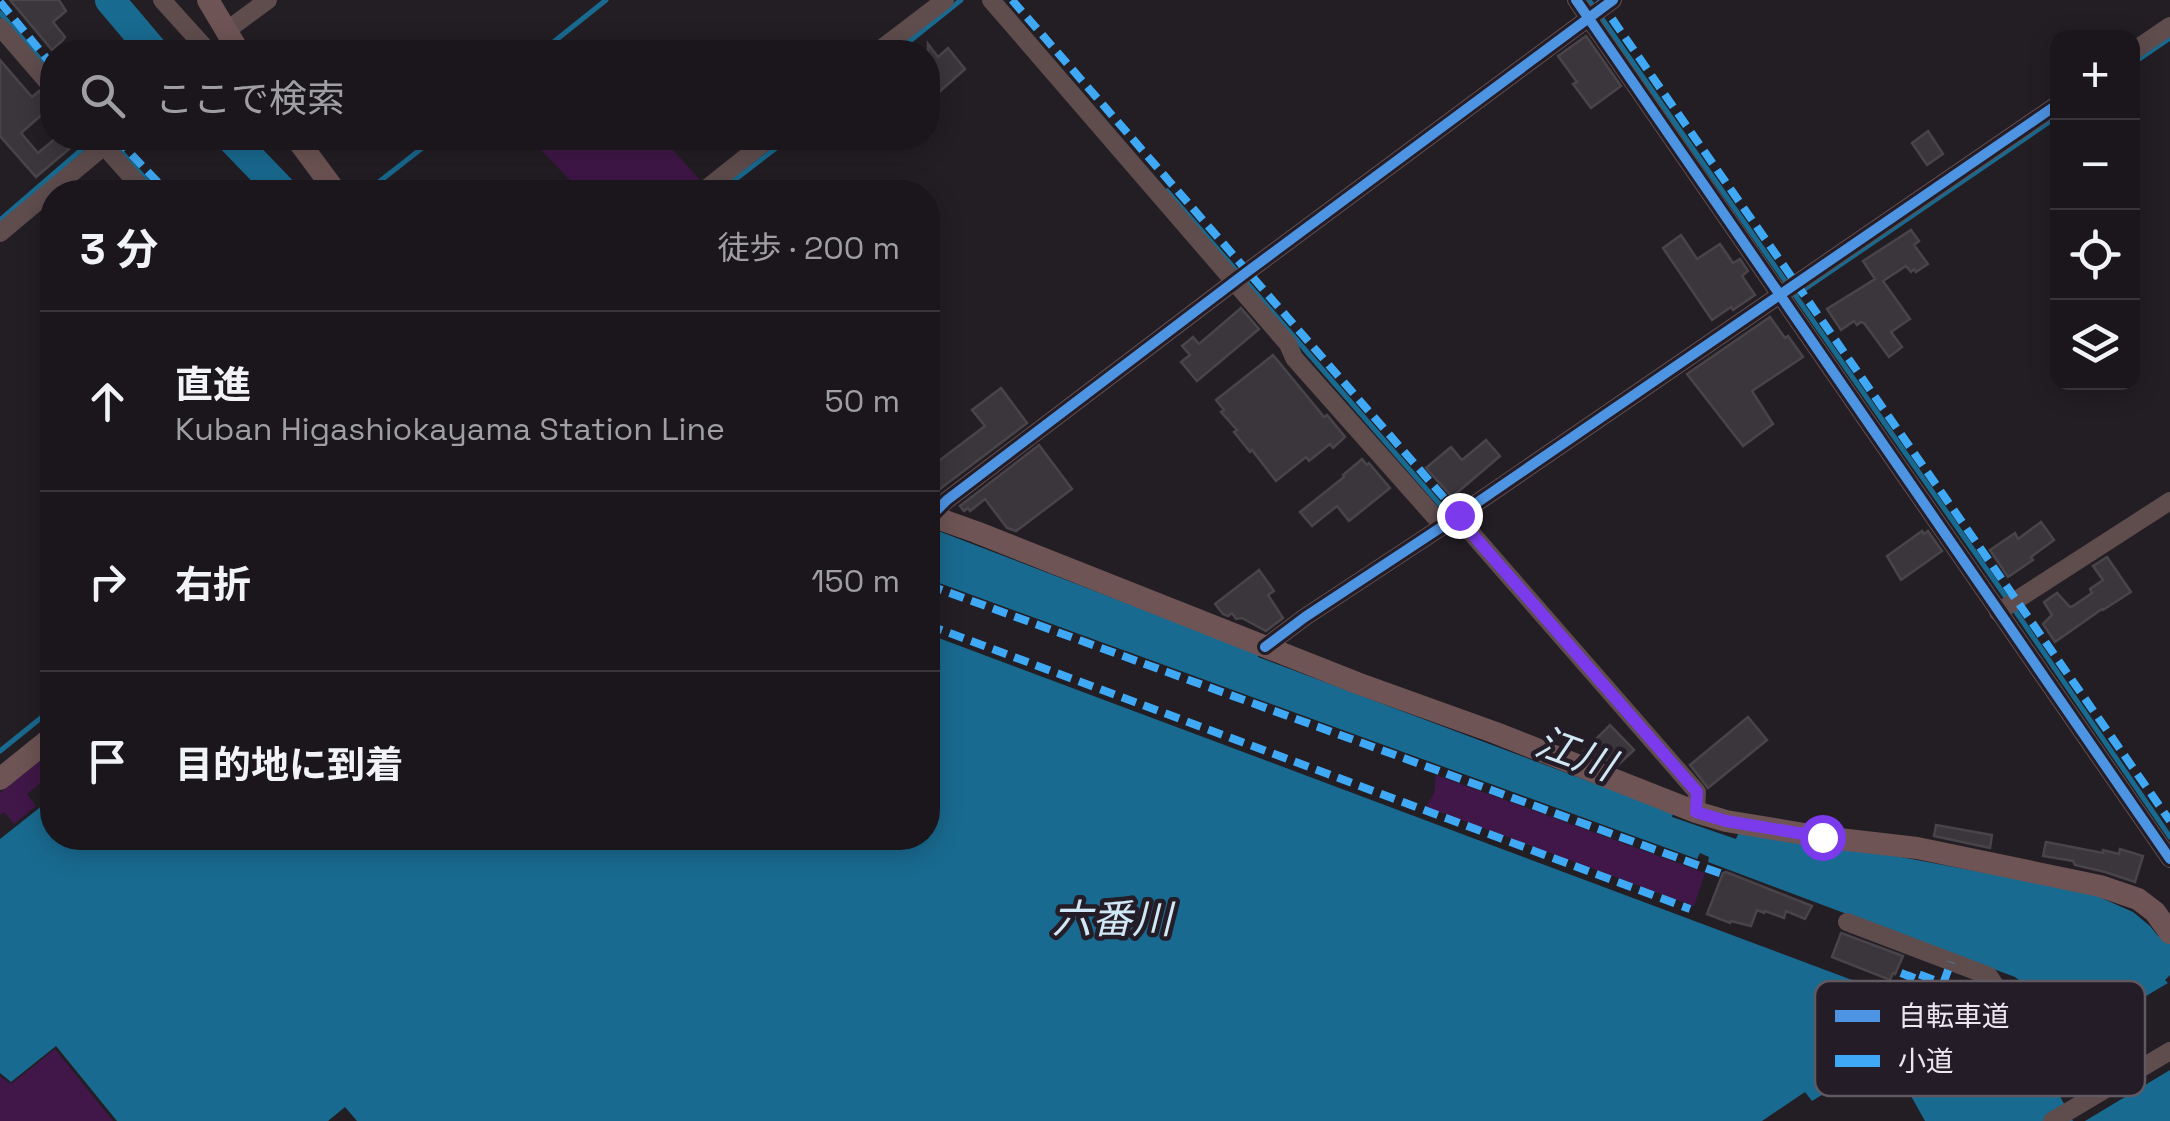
<!DOCTYPE html>
<html lang="ja">
<meta charset="utf-8">
<style>
body{margin:0;font-family:"Space Grotesk","Noto Sans JP",sans-serif;background:#231f24;color:#f1f3f6}
.controls{position:absolute;right:30px;top:30px;display:grid;overflow:hidden;border-radius:20px;box-shadow:0 5px 25px #0003}
.controls button{width:90px;height:90px;display:grid;place-items:center;padding:0;border:0;border-bottom:2px solid #38353a;background:#1a161b;color:#f1f3f6;font:50px sans-serif}
.stop{position:absolute;width:30px;height:30px;margin:-22px;border:8px solid #7c3aed;border-radius:50%;background:#fff}
.stop.end{background:#7c3aed;border-color:#fff;box-shadow:0 2px 10px #0008}
.list{margin:0;padding:0;list-style:none}
h2{display:flex;justify-content:space-between;align-items:center;height:130px;margin:0;padding:0 40px;font-size:42px}
h2 small{font-size:32px;font-weight:400;color:#9f9fa3}
.list li{display:grid;grid-template-columns:65px 1fr auto;gap:30px;align-items:center;box-sizing:border-box;height:180px;padding:0 40px;border-top:2px solid #38353a}
.list b{display:block;font-size:38px;white-space:nowrap}
.list p{margin:0;font-size:32px;white-space:nowrap;color:#9f9fa3}
.list em{font-size:32px;font-style:normal;color:#9f9fa3}
.icon{flex:none;width:55px;height:55px;fill:none;stroke:currentColor;stroke-width:2;stroke-linecap:round;stroke-linejoin:round}
.map{position:relative;flex:none;width:2170px;height:1121px;overflow:hidden}
.search{position:absolute;background:#1a161b;box-shadow:0 5px 25px #0003;left:40px;top:40px;width:900px;height:110px;display:flex;align-items:center;gap:25px;box-sizing:border-box;padding:0 35px;border-radius:40px;color:#9f9fa3;font-size:38px}
.panel{position:absolute;background:#1a161b;box-shadow:0 5px 25px #0003;left:40px;top:180px;width:900px;height:670px;border-radius:40px}
.map>svg:first-child{display:block}
</style>
<div class="map">
<svg width="2170" height="1121" viewBox="0 0 2170 1121">
<rect width="100%" height="100%" fill="#231e24"/>
<g fill="#401748">
<path d="M530 138H662L699 179 683 192H581Z"/>
<path d="M52 751V774L27 794 36 806 14 824 4 812 0 815V793Z"/>
<path d="M1436 775 1705 873 1694 906 1426 807 1434 793Z"/>
<path d="M55 1049 113 1121H0V1076L11 1084Z"/>
</g>
<g fill="#196a90">
<path d="M928 527 1259 654 1258 657 1673 813 1672 817 1736 839 1739 832 1874 852 2088 892 2133 912 2150 926 2158 936 2164 939 2170 936V975L2165 980 2168 983 2146 996 2141 993 2123 1003 2124 1027 2050 1077 2073 1121H1925L1888 1055 1867 1068 1869 1073 1846 1086 1843 1082 1812 1101 1805 1092 1762 1121H357L345 1107 328 1121H117L56 1046 11 1082 0 1073V839L52 798V838H928V634L1991 1032 2001 1039 2011 1037C2025 1016 2042 995 2015 977L1708 862 1709 857 1700 853 1697 859 928 579Z"/>
<path d="M2170 1070V1121H2085Z"/>
</g>
<g fill="none" stroke-linecap="round" stroke-linejoin="round">
<g stroke="#196a90" stroke-width="5">
<path d="M1589 0 2008 600"/>
<path d="M0 13 52 73"/>
<path d="M541 52 606 0"/>
<path d="M896 52 961 0"/>
<path d="M2132 64 2170 38"/>
<path d="M109 138 157 192"/>
<path d="M1167 191 1449 515"/>
<path d="M366 192 435 138"/>
<path d="M719 192 789 138"/>
<path d="M0 220 87 145"/>
<path d="M1796 295 2058 116"/>
<path d="M2014 609 2170 837"/>
<path d="M0 751 52 709"/>
</g>
<g stroke="#196a90" stroke-width="30">
<path d="M110 0 154 52"/>
<path d="M231 138 283 192"/>
</g>
</g>
<g fill="#3a363b" stroke="#484449" stroke-width="2.5">
<path d="M10 0H59L66 11 53 22 65 37 63 40 52 50Z"/>
<path d="M1586 36 1621 86 1591 108 1573 84 1577 82 1558 56Z"/>
<path d="M928 44 938 57 948 48 965 69 928 102Z"/>
<path d="M0 60 32 97 39 91 52 106 21 133 38 153 56 138H82L36 177 0 136Z"/>
<path d="M1928 131 1943 154 1927 165 1912 143Z"/>
<path d="M1911 230 1919 241 1914 245 1928 264 1916 272 1914 269 1911 272 1906 266 1883 281 1910 319 1891 332 1902 347 1889 357 1864 323 1861 322 1857 325 1854 321 1841 330 1827 309 1875 279 1863 261Z"/>
<path d="M1681 235 1697 259 1720 244 1733 263 1740 259 1748 271 1742 276 1755 295 1733 310 1731 307 1712 320 1663 248Z"/>
<path d="M1241 308 1259 329 1197 381 1181 362 1190 355 1182 346 1193 337 1199 344Z"/>
<path d="M1770 317 1785 338 1788 336 1803 357 1752 391 1773 424 1743 446 1687 374Z"/>
<path d="M1273 355 1320 412 1324 417 1327 415 1345 437 1333 448 1330 444 1309 461 1306 457 1276 481 1252 450 1250 452 1234 432 1237 430 1221 412 1224 410 1216 400Z"/>
<path d="M1001 388 1027 423 928 498V469L985 426 972 410Z"/>
<path d="M1486 440 1500 456 1452 497 1426 468 1451 447 1462 460Z"/>
<path d="M1039 445 1072 489 1016 531 1007 528 985 499 970 511 968 508 964 511 960 506Z"/>
<path d="M1362 459 1367 465 1369 463 1390 488 1349 521 1337 506 1312 526 1300 512 1344 477 1343 475Z"/>
<path d="M2041 522 2054 540 2031 557 2033 560 2008 577 1990 550 2015 533 2018 539Z"/>
<path d="M1922 531 1924 534 1928 531 1942 551 1901 580 1887 556Z"/>
<path d="M2107 557 2131 592 2103 610 2102 609 2055 642 2043 624 2052 615 2044 602 2057 593 2070 607 2073 606 2092 593 2090 589 2103 580 2093 566Z"/>
<path d="M1259 570 1274 591 1268 595 1283 618 1266 631 1242 618 1236 619 1232 613 1228 616 1223 614 1215 604Z"/>
<path d="M1748 717 1767 740 1708 788 1690 765Z"/>
<path d="M1610 725 1634 750 1618 765 1584 751Z"/>
<path d="M1936 825 1992 835 1990 848 1934 836Z"/>
<path d="M2046 842 2103 853V850L2119 854 2120 849 2143 856 2135 882 2105 872 2075 865 2073 861 2043 856Z"/>
<path d="M1726 872 1812 906 1805 919 1786 911 1784 918 1765 911 1764 913 1757 910 1751 926 1731 921 1730 923 1707 914 1723 873Z"/>
<path d="M1841 933 1903 956 1895 974 1893 973 1890 980 1832 957Z"/>
</g>
<g fill="none" stroke-linecap="round" stroke-linejoin="round">
<g stroke="#5f4d4e" stroke-width="18">
<path d="M162 0 209 52"/>
<path d="M991 0 1288 344 1294 358 1443 526"/>
<path d="M1576 0 2170 859"/>
<path d="M0 27 52 87"/>
<path d="M226 31 268 0"/>
<path d="M877 52 945 0"/>
<path d="M2132 52 2170 26"/>
<path d="M97 138 145 192"/>
<path d="M702 192 770 138"/>
<path d="M0 233 104 146"/>
<path d="M1459 515 1467 528 1697 792 1696 812"/>
<path d="M931 516 947 500 1247 272 1613 0"/>
<path d="M1998 612 2170 501"/>
<path d="M1265 647 1305 617 1443 526 2058 104"/>
<path d="M1847 922 1989 976 2006 1002 2087 1057 2115 1084"/>
<path d="M2052 1121 2170 1051"/>
</g>
<g stroke="#6e5454" stroke-width="22">
<path d="M208 0 239 52"/>
<path d="M296 138 336 192"/>
<path d="M928 515 976 532 1357 683 1496 733 1696 812 1726 821 1822 837 1917 848 2100 886 2138 899 2155 912 2170 933"/>
<path d="M0 779 52 737"/>
</g>
<g stroke="#3fa9f5" stroke-width="8" stroke-dasharray="15 8" stroke-linecap="butt">
<path d="M1012 0 1459 515"/>
<path d="M1599 0 2170 821"/>
<path d="M0 2 52 65"/>
<path d="M116 138 167 192"/>
<path d="M928 585 1722 874"/>
<path d="M928 625 1690 909"/>
<path d="M1901 973 1911 977 1913 972 1985 999 2002 996"/>
<path d="M1943 984 1951 962"/>
</g>
<g stroke="#241c26" stroke-width="16">
<g id="cycleway">
<path d="M1576 0 2170 859"/>
<path d="M931 516 947 500 1247 272 1613 0"/>
<path d="M1265 647 1305 617 1443 526 2058 104"/>
</g>
</g>
<use href="#cycleway" stroke="#4d94e3" stroke-width="10"/>
</g>
<g fill="none" stroke-linecap="round" stroke-linejoin="round">
<path stroke="#7c3aed" stroke-width="12" d="M1459 515 1467 528 1697 792 1696 812 1726 821 1822 837"/>
</g>
<g text-anchor="middle" dominant-baseline="central" stroke-width="9" stroke-linejoin="round" paint-order="stroke">
<g font-size="40" font-style="italic" fill="#d0e7f5" stroke="#241c26">
<text transform="translate(1575 754) rotate(20)">江川</text>
<text x="1112" y="919">六番川</text>
</g>
</g>
<rect x="1815" y="981" width="330" height="115" rx="15" fill="#241c26" stroke="#605962" stroke-width="2.5"/>
<rect x="1835" y="1010" width="45" height="12" fill="#4d94e3"/>
<rect x="1835" y="1055" width="45" height="12" fill="#3fa9f5"/>
<g font-size="28" fill="#ece6ed">
<text x="1898" y="1026">自転車道</text>
<text x="1898" y="1071">小道</text>
</g>
</svg>
<div class="controls">
<button>+</button>
<button>−</button>
<button><svg class="icon" aria-label="locate" viewBox="0 0 24 24"><circle cx="12" cy="12" r="6"/><path d="M12 2v4M12 18v4M2 12h4M18 12h4"/></svg></button>
<button><svg class="icon" aria-label="layers" viewBox="0 0 24 24"><path d="M12 4l9 5-9 5-9-5zM3 14l9 5 9-5"/></svg></button>
</div>
<div class="stop" style="left:1822px;top:837px"></div>
<div class="stop end" style="left:1459px;top:515px"></div>
<div class="search"><svg class="icon" aria-label="search" viewBox="0 0 24 24"><circle cx="10" cy="10" r="6"/><path d="M15 15l6 6"/></svg>ここで検索</div>
<section class="panel">
<h2>3 分<small>徒歩 · 200 m</small></h2>
<ul class="list">
<li><svg class="icon" aria-label="ahead" viewBox="0 0 24 24"><path d="M12 20V5M6 11l6-6 6 6"/></svg><div><b>直進</b><p>Kuban Higashiokayama Station Line</p></div><em>50 m</em></li>
<li><svg class="icon" aria-label="right" viewBox="0 0 24 24"><path d="M7 20v-9h11M14 6l5 5-5 5"/></svg><div><b>右折</b></div><em>150 m</em></li>
<li><svg class="icon" aria-label="arrive" viewBox="0 0 24 24"><path d="M6 21V4h12l-3 4 3 4H6"/></svg><div><b>目的地に到着</b></div></li>
</ul>
</section>
</div>
